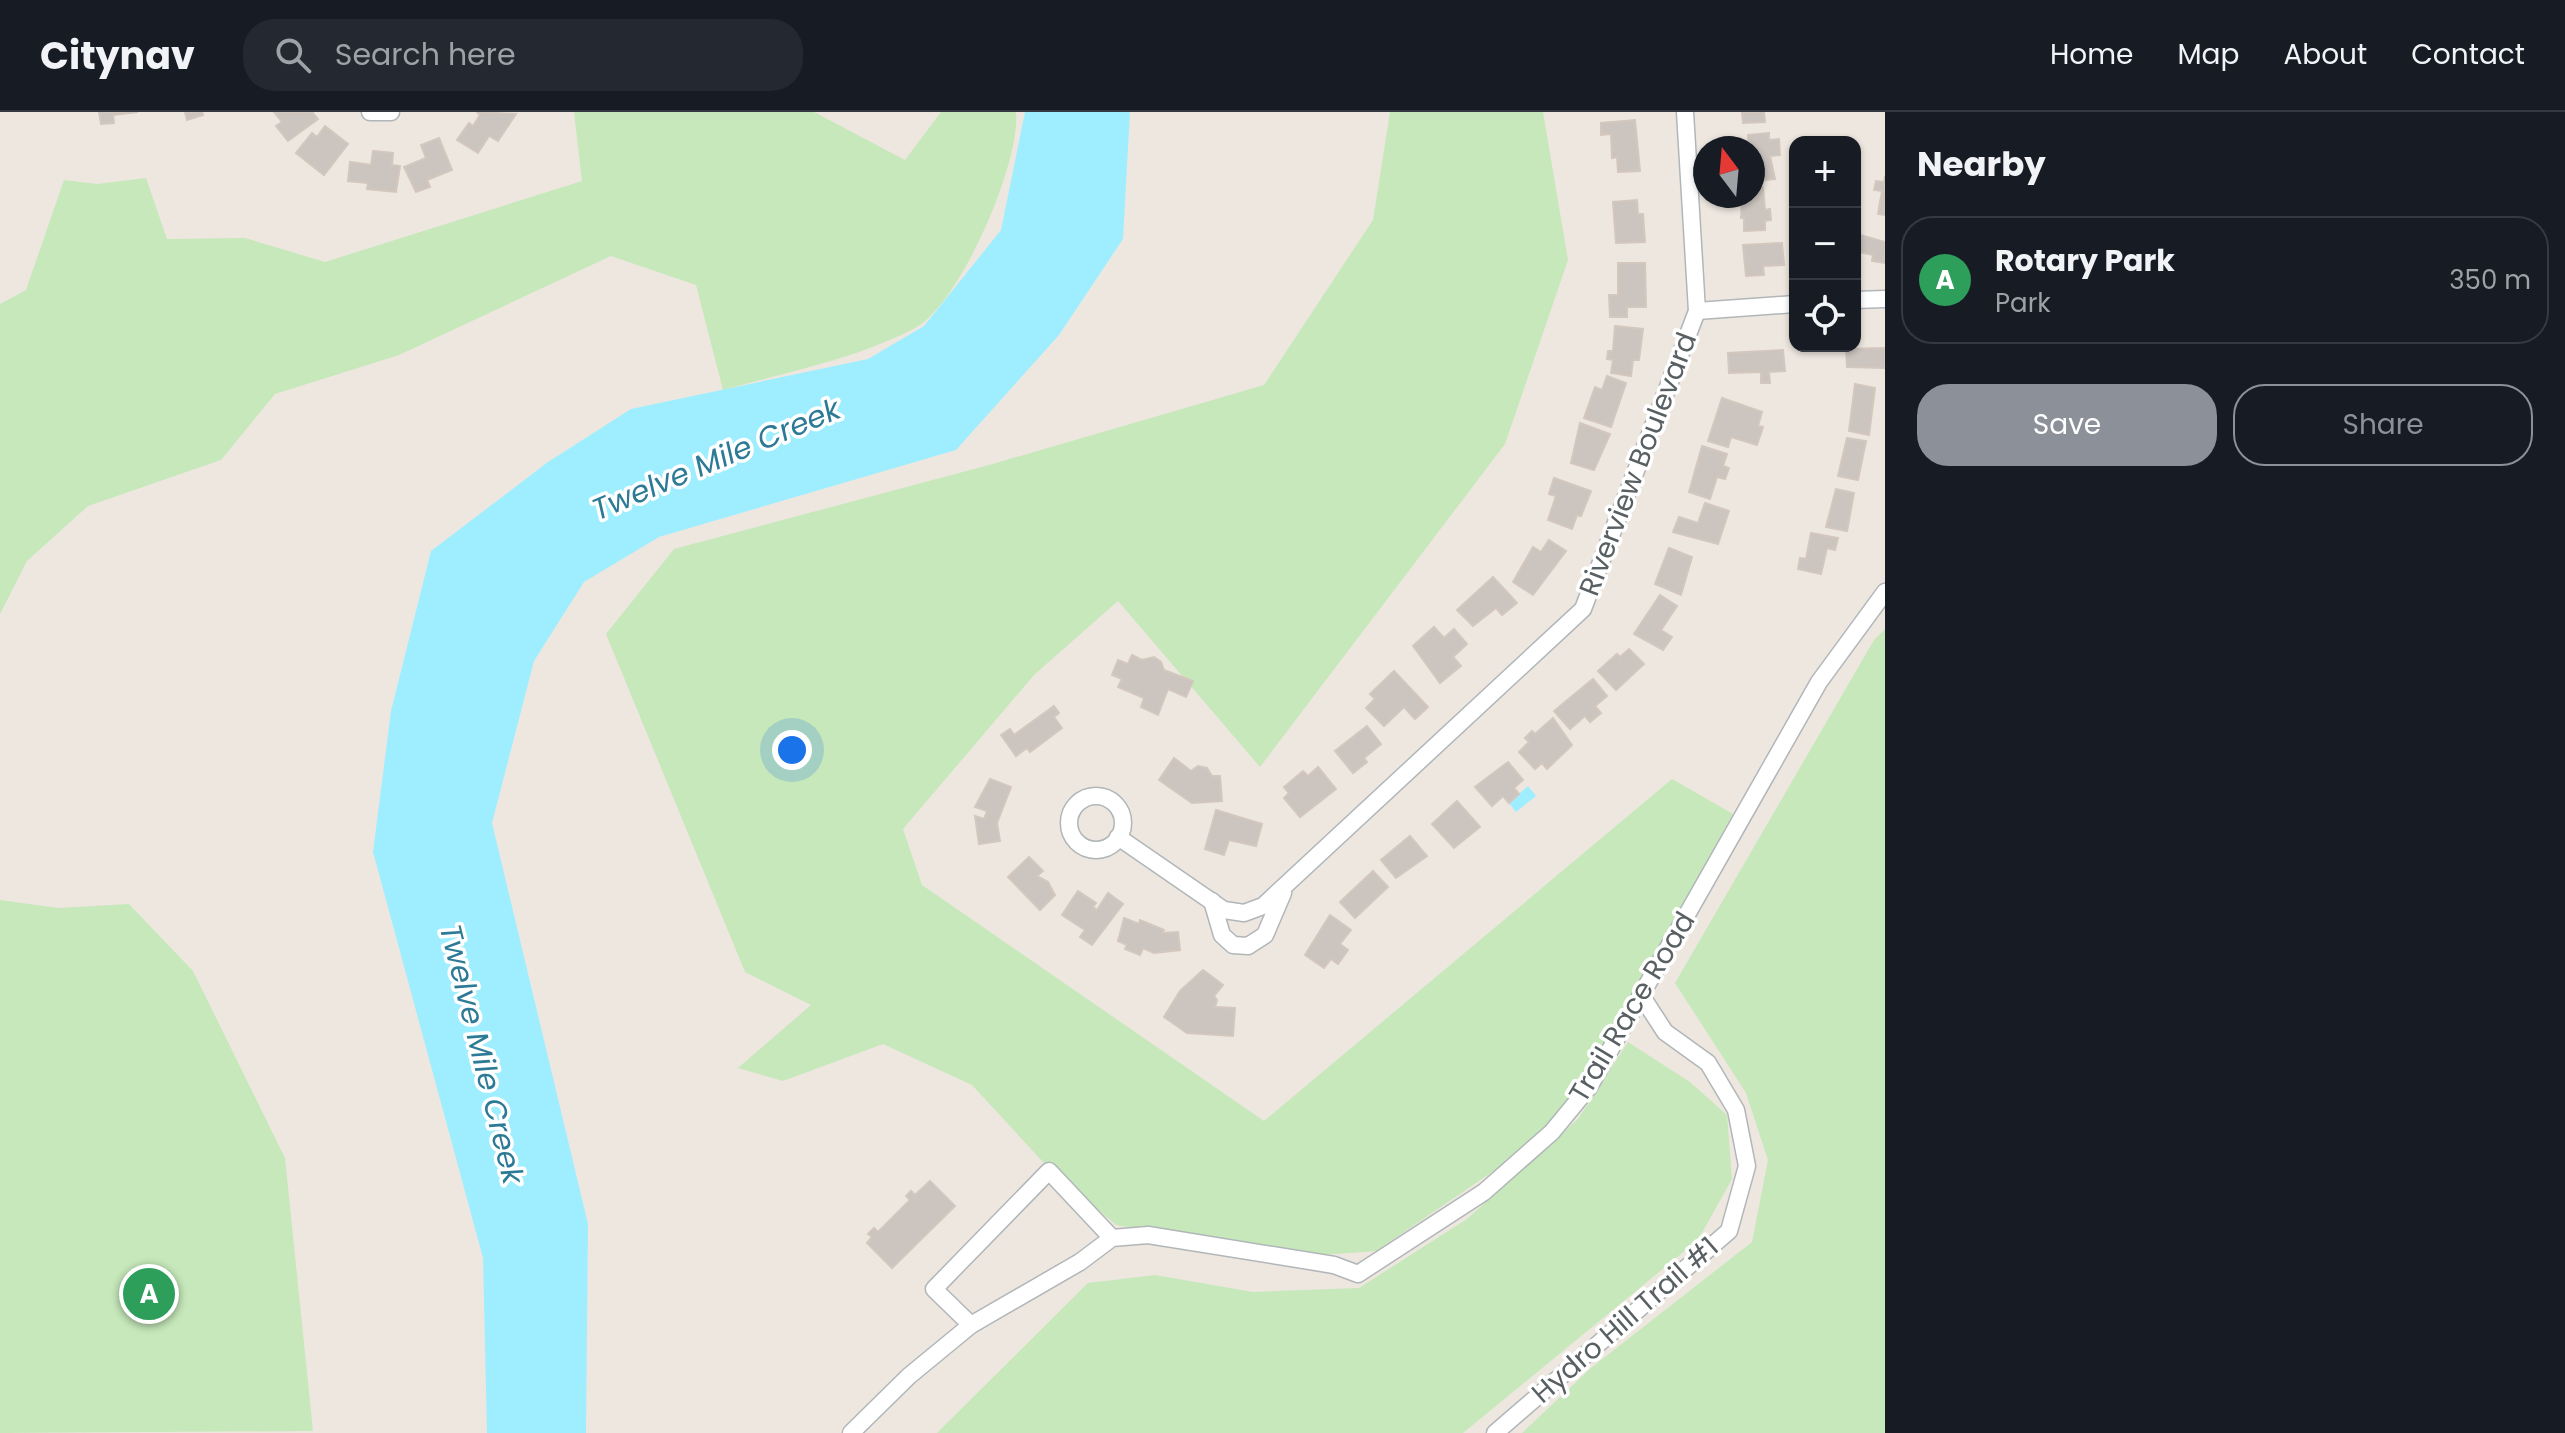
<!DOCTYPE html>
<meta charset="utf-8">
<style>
body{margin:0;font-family:Poppins,sans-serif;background:#242831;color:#f1f3f6}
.controls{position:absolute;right:24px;top:24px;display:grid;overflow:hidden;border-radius:16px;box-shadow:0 2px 6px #0004}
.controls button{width:72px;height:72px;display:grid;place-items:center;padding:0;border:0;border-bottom:2px solid #363941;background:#171b24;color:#f1f3f6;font:40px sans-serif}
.compass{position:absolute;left:1693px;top:24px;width:72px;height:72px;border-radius:50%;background:#171b24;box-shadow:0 2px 6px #0004;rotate:344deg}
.you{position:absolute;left:792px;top:638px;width:28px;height:28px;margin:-20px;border:6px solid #fff;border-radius:50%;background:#1a73e8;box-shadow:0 0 0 12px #1a73e833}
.badge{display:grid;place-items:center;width:52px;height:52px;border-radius:50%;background:#8c9099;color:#fff;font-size:26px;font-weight:700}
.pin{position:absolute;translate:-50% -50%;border:4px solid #fff;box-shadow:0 2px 8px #0006}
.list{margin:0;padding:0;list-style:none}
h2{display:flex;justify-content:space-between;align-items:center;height:104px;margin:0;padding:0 32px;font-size:34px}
h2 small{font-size:26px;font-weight:400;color:#9ea1a6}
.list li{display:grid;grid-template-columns:52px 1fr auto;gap:24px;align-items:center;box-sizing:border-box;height:128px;margin:0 16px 16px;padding:0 16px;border:2px solid #363941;border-radius:32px}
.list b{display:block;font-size:30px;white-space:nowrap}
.list p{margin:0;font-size:26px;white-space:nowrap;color:#9ea1a6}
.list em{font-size:26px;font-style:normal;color:#9ea1a6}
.actions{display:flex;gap:16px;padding:24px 32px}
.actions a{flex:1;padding:18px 0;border:2px solid #8c9099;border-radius:32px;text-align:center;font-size:28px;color:#8c9099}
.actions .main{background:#8c9099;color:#fff}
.icon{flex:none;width:44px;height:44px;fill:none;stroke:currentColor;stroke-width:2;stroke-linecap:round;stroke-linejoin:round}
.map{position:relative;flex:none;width:1885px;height:1321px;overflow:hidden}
header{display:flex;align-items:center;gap:48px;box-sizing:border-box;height:112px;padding:0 40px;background:#171b24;border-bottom:2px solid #363941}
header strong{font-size:38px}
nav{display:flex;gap:44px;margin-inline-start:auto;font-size:28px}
.search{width:560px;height:72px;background:#242831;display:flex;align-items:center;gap:20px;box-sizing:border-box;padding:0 28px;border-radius:32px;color:#9ea1a6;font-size:30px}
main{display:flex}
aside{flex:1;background:#171b24}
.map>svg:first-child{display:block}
</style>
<header>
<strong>Citynav</strong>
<div class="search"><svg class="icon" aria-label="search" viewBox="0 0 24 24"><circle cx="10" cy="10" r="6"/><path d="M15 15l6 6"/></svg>Search here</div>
<nav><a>Home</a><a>Map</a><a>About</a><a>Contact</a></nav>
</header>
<main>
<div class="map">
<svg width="1885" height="1321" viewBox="0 0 1885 1321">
<rect width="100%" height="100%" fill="#eee7e0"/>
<g fill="#c6e8ba">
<path d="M574 0H814L905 48 941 0H1016C1021 50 960 192 915 216 856 247 787 260 723 278L696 173 611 144 399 243 275 282 221 348 88 394 27 449 0 502V192L26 178 64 68 97 72 146 66 167 127 245 126 325 150 582 69Z"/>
<path d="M1390 0H1543L1568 148 1505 332 1260 655 1118 489 1034 563 903 717 922 773 1264 1009 1672 667 1733 702 1586 967 1526 1037 1376 1139 1295 1145 1116 1113 1044 1051 972 973 883 932 783 969 738 956 811 893 745 860 606 522 674 437 989 353 1264 273 1373 108Z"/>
<path d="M1885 517V1321H1522L1591 1256 1752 1130 1768 1048 1746 981 1675 871 1874 528Z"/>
<path d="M0 788 58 796 129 792 193 859 285 1046 313 1319 0 1321Z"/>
<path d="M1628 930 1690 970 1727 1003 1732 1067 1698 1128 1463 1321H937L1088 1171 1155 1163 1253 1180 1359 1176 1467 1107 1578 1007Z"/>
</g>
<g fill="#9feeff">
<path d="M1025 0H1130L1123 127 1059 223 956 338 659 425 584 470 534 549 492 711 588 1112 586 1321H487L483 1146 373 740 391 599 431 439 548 350 631 297 868 247 924 214 1001 118Z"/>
<path d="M1528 674 1536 684 1516 700 1509 691Z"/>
</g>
<g fill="#cbc4bf" stroke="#d3c7be" stroke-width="2">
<path d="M99 0H138L113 3 114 11 101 12Z"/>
<path d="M185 0H202L203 3 187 8Z"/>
<path d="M274 0H312L318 7 288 29 276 14 282 10Z"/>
<path d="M477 0 516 2 498 29 489 24 478 41 457 28 469 11 473 14 480 3Z"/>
<path d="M1742 0H1764L1765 10 1743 11Z"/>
<path d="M1635 8 1640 59 1618 60 1617 45 1612 46 1611 22 1601 23V11Z"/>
<path d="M325 14 348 32 324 63 296 41 312 21 317 25Z"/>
<path d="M1769 21V28L1779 27 1780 43 1770 44 1775 67 1753 69V36H1749L1748 23Z"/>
<path d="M439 26 452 58 427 68 430 75 416 80 404 55 426 46 421 33Z"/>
<path d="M373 39 393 41 392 53 400 54 396 80 367 77 368 71 348 69 350 50 371 53Z"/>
<path d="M1885 64V103L1878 102 1882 79 1874 78 1876 69 1884 70Z"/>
<path d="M1763 75 1765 98 1770 97 1771 108 1765 109V118L1744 119V106H1741L1742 84H1753V76Z"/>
<path d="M1637 88 1638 102H1643L1645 130 1616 131 1613 90Z"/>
<path d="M1857 122 1885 130V151L1872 149 1873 143 1855 139Z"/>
<path d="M1782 131 1784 153 1763 154 1764 163 1746 164 1743 133Z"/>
<path d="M1618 151H1645L1646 195H1627V205H1610L1609 183H1618Z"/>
<path d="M1615 214 1643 217 1639 248H1633L1631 264 1611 261 1613 248 1607 247 1608 239H1613Z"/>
<path d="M1885 236V256L1847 255 1846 237Z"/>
<path d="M1783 238 1785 259 1769 260 1770 271H1761V260L1729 261 1728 241Z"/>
<path d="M1607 264 1626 271 1611 315 1584 306 1595 275 1602 278Z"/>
<path d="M1855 272 1875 276 1869 323 1849 319Z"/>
<path d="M1722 286 1762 300 1758 314 1763 315 1757 333 1731 325 1728 335 1708 329Z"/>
<path d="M1580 311 1610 322 1594 358 1571 351Z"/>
<path d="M1847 326 1866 329 1858 368 1838 364Z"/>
<path d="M1702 334 1727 342 1723 354 1729 356 1725 367 1717 365 1710 387 1689 380Z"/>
<path d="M1554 366 1591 379 1581 404 1577 403 1572 417 1548 408 1556 384 1549 382Z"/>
<path d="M1836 377 1854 381 1847 419 1826 415Z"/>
<path d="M1705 391 1729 399 1718 432 1673 420 1679 405 1698 411Z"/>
<path d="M1811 421 1838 426 1835 438 1827 436 1821 462 1798 457 1800 446 1806 447Z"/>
<path d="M1549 428 1566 439 1533 483 1513 470 1533 435 1541 440Z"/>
<path d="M1669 436 1692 445 1681 483 1655 472Z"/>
<path d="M1493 465 1517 491 1502 503 1496 496 1473 514 1457 498Z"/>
<path d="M1660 483 1677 494 1661 518 1672 525 1663 538 1634 522Z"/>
<path d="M1434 515 1444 526 1454 517 1467 532 1453 545 1461 554 1440 571 1413 534Z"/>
<path d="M1629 537 1644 552 1616 578 1598 559 1617 542 1620 545Z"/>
<path d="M1132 543 1142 548 1154 545 1161 550 1164 558 1193 569 1186 585 1168 577 1158 603 1141 595 1144 586 1118 575 1122 567 1112 563 1118 548 1128 552Z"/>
<path d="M1394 559 1428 595 1415 607 1404 595 1384 614 1366 596 1375 587 1370 582Z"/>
<path d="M1593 567 1607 584 1595 594 1601 601 1590 610 1585 604 1570 617 1554 599Z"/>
<path d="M1054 594 1059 601 1054 605 1062 616 1030 640 1027 636 1016 644 1001 623 1010 617 1014 623Z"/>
<path d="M1553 606 1572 633 1547 657 1542 651 1535 657 1519 640 1529 630 1525 626 1532 619 1535 622Z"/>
<path d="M1367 614 1381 632 1364 646 1367 650 1353 661 1335 639Z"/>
<path d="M1174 646 1191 659 1198 654 1207 656 1212 664H1220L1222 689 1192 691 1159 668Z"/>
<path d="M1508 650 1523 668 1514 676 1519 682 1509 691 1503 684 1492 694 1475 675Z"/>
<path d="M1318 655 1336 677 1300 705 1284 686 1289 681 1284 675 1303 659 1308 664Z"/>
<path d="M990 667 1011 675 997 711 1000 729 979 732 975 704 984 707 987 699 975 695Z"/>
<path d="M1457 689 1480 715 1454 736 1432 712Z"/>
<path d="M1216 698 1262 712 1256 734 1229 728 1224 743 1205 737Z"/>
<path d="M1410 724 1427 744 1396 766 1381 748Z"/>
<path d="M1029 745 1043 759 1037 764 1048 770 1055 783 1040 798 1008 765Z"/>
<path d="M1373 759 1388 775 1355 806 1340 790Z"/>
<path d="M1078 779 1096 791 1093 795 1097 798 1108 781 1123 792 1092 833 1080 825 1085 818 1062 803Z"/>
<path d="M1330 803 1351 818 1340 832 1348 838 1338 852 1331 847 1324 856 1305 843Z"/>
<path d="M1124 806 1139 812 1140 808 1164 818 1162 821 1178 820 1180 838 1154 841 1143 836 1140 843 1125 837 1127 833 1118 829Z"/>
<path d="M1203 858 1223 873 1214 884 1217 888 1215 895 1235 896 1233 924 1187 921 1164 905 1180 879Z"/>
<path d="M930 1069 955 1094 892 1156 867 1131 872 1125 868 1122 874 1116 878 1120 910 1088 906 1084 911 1079 915 1083Z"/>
</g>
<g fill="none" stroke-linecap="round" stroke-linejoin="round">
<g stroke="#b1b6b9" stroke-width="19">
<g id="minor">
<path d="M370 0H391"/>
<path d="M1855 188 1885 187"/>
<path d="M1697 199 1795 192"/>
<circle cx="1096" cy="711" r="27"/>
<path d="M1118 725 1224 798 1244 801 1263 794 1583 497 1697 199 1685 0"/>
<path d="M1212 789 1222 823 1233 833 1248 834 1265 823 1283 781"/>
<path d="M971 1213 934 1177 1049 1059 1112 1126"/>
<path d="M851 1321 909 1264 971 1213 1080 1150 1112 1126 1148 1123 1334 1153 1358 1162 1484 1080 1552 1020 1589 975 1819 570 1885 480"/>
<path d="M1495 1321 1729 1119 1747 1054 1736 998 1708 951 1665 920 1641 883"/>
</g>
</g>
<use href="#minor" stroke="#fff" stroke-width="16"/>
</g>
<g text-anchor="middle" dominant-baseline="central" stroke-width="7" stroke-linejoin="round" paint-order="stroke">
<g font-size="28" fill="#596063" stroke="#fff">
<text transform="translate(1638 352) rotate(-69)">Riverview Boulevard</text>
<text transform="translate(1632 895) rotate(-59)">Trail Race Road</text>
<text transform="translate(1625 1208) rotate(-41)">Hydro Hill Trail #1</text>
</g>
<g font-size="30" font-style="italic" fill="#2c7a95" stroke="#fff">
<text transform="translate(716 347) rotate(-23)">Twelve Mile Creek</text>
<text transform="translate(482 942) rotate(76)">Twelve Mile Creek</text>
</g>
</g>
</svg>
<div class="controls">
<button>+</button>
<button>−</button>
<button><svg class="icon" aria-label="locate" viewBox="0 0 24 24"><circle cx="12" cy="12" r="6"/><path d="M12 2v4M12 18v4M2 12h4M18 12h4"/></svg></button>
</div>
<svg class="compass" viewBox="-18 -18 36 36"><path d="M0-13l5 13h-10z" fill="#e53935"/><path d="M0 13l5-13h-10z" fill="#9ea1a6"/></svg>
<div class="you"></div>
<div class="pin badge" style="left:149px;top:1182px;background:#2e9e5b">A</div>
</div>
<aside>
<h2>Nearby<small></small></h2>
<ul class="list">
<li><span class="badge" style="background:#2e9e5b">A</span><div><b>Rotary Park</b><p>Park</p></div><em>350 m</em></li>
</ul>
<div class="actions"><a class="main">Save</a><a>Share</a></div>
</aside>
</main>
